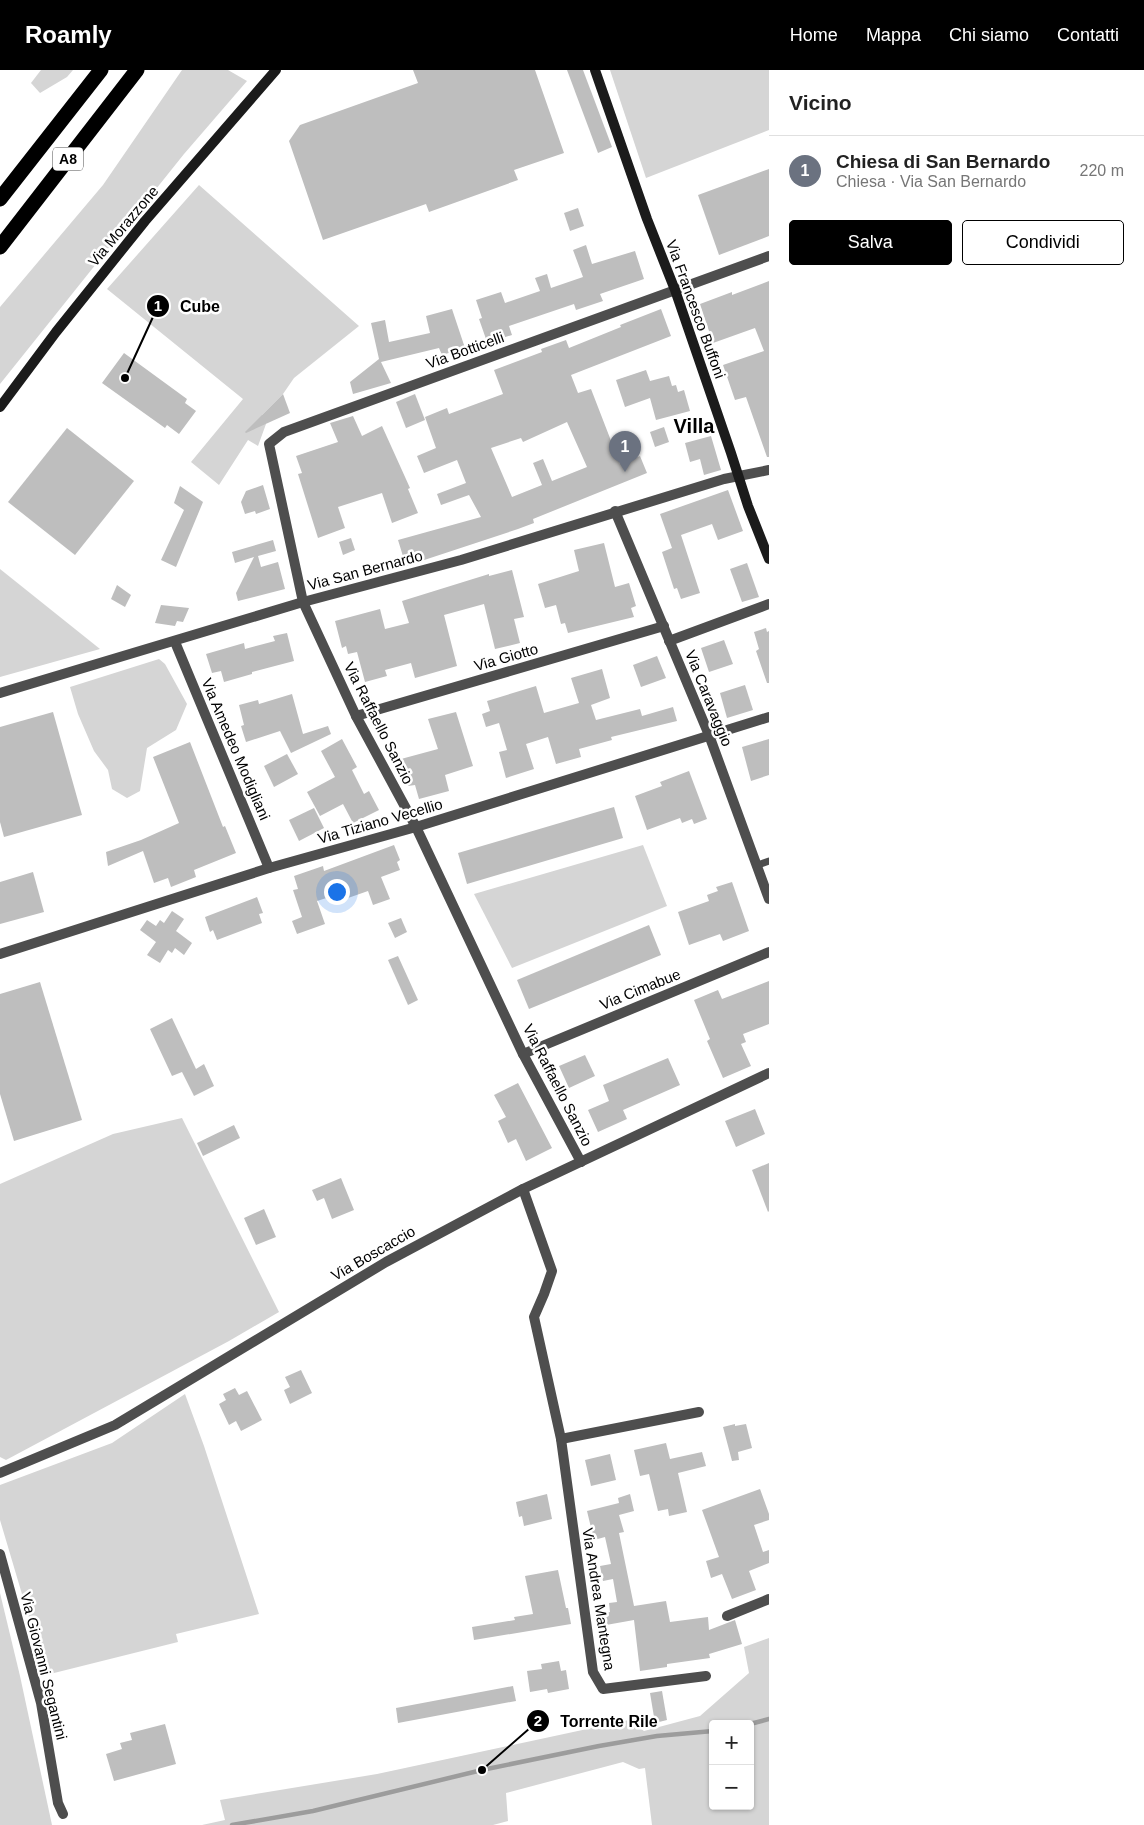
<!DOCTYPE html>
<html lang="it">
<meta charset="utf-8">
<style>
body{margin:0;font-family:Arial,sans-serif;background:#f2f2f2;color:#222}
.controls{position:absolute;right:15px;bottom:15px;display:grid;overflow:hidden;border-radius:5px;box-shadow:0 1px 4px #0004}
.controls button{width:45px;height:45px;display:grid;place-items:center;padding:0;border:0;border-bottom:1px solid #e0e0e0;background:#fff;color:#222;font:25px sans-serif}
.you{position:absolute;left:336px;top:821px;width:18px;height:18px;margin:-12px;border:4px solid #fff;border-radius:50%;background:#1a73e8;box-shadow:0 0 0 8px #1a73e833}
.badge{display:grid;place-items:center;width:32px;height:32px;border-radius:50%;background:#000;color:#fff;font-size:16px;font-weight:700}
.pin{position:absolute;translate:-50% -41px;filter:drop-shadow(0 1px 2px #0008)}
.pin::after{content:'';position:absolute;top:26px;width:18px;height:15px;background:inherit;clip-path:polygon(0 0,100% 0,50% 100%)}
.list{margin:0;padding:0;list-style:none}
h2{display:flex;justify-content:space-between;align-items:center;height:65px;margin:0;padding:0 20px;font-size:21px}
h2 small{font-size:16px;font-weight:400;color:#767676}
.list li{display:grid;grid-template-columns:32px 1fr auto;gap:15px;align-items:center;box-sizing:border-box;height:70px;padding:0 20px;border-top:1px solid #e0e0e0}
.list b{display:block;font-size:19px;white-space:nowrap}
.list p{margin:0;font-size:16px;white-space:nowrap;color:#767676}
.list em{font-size:16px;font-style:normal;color:#767676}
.actions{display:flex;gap:10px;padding:15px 20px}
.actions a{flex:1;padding:11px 0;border:1px solid #000;border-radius:5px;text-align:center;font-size:18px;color:#000}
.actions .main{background:#000;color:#fff}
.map{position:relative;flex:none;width:769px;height:1755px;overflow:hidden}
header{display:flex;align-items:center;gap:30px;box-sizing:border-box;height:70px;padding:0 25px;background:#000;color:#fff}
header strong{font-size:24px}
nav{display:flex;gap:28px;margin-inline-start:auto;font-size:18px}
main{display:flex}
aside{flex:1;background:#fff}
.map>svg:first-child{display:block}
</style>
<header>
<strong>Roamly</strong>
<nav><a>Home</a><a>Mappa</a><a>Chi siamo</a><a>Contatti</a></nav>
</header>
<main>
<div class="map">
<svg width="769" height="1755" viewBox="0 0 769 1755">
<rect width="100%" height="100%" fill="#fff"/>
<g fill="#d5d5d5" fill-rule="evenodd">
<path d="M41 0H73L67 7 40 23 31 13Z"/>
<path d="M182 0H228L247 11 184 84 0 314V237L103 115Z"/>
<path d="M610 0H769V60L646 108Z"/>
<path d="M199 115 359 256 294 308 283 324 262 345 266 354 258 376 248 370 219 415 191 392 243 329 107 219Z"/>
<path d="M0 499 100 579 0 607Z"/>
<path d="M159 589 165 594 187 634 176 660 147 678 140 721 127 728 112 719 108 700 94 681 78 644 70 617Z"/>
<path d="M643 775 667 836 512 898 474 824Z"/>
<path d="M182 1048 279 1242 229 1271 6 1390 0 1387V1114L113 1064Z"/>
<path d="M185 1324 204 1376 259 1544 176 1564 178 1572 46 1605 0 1450V1415L112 1373Z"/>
<path d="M0 1523 20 1606 52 1755H0Z"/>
<path d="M769 1568V1755H652L645 1698 639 1699 623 1692 506 1723 508 1751 493 1755H202L225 1750 220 1730 377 1704 629 1650 644 1661 700 1646 749 1603 744 1577ZM713 1654H750V1736H713Z"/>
</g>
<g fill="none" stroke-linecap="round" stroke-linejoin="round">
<g stroke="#9c9c9c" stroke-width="4.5">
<path d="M750 1654 769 1649"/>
<path d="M232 1755 313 1741 482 1700 599 1676 657 1666 713 1661"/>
</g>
</g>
<g fill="#bebebe" fill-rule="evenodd">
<path d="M413 0H535L564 83 514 100 518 110 429 142 426 134 323 170 289 71 300 55 418 13Z"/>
<path d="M567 0H583L612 77 598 83Z"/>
<path d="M769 99V166L719 185 698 125Z"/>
<path d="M578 138 584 156 570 161 564 143Z"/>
<path d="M586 175 592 194 635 181 644 209 600 224 603 231 576 240 574 234 509 256 512 265 499 269 498 265 486 269 479 249 482 248 476 230 501 222 505 233 540 221 535 208 547 204 551 218 583 207 573 180Z"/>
<path d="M769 211V387H767L746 327 735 330 723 295 764 281 755 258 713 273 700 234 732 222V225Z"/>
<path d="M452 239 465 278 442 285 439 278 381 292 391 313 353 324 350 312 379 289 371 253 385 250 389 272 430 263 426 246Z"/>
<path d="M661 239 671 266 571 305 578 323 591 319 620 394 640 386 647 403 533 449 534 453 518 459 406 496 398 470 481 447 469 425 441 435 437 424 466 413 457 390 424 403 417 386 436 378 425 347 447 338 449 344 503 324 494 300 542 282 541 279 566 270 569 278 621 257 620 255ZM567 352 587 397 552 411 543 389 533 393 542 415 512 427 491 378 521 368 523 372Z"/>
<path d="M124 283 187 329 185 333 196 341 179 364 167 355 165 358 102 313Z"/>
<path d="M646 300 650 311 669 306 672 316 676 315 678 322 684 320 690 341 656 350 650 328 625 337 616 310Z"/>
<path d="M283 324 290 343 246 363 245 362Z"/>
<path d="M415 324 425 350 406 358 396 332Z"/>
<path d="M353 346 362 366 382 356 410 418 408 419 418 443 392 453 382 423 338 437 345 458 318 468 298 404 302 403 296 386 338 372 330 353Z"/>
<path d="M664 357 669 372 655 377 650 362Z"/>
<path d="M67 358 134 411 75 485 8 432Z"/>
<path d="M711 366 721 400 704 405 700 389 690 392 685 373Z"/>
<path d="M263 415 270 439 256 444 255 441 245 444 241 432 246 421Z"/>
<path d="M180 416 203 432 176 497 161 490 184 440 174 433Z"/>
<path d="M728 420 743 461 718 470 712 454 681 465 700 523 681 529 677 518 674 519 662 482 672 478 660 444Z"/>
<path d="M351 468 355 480 343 485 339 472Z"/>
<path d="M273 470 276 481 258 486 261 497 278 492 285 519 238 531 236 523 254 487 235 493 232 482Z"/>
<path d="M604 473 615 517 629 513 636 536 631 538 634 547 568 563 565 553 561 554 556 535 545 538 538 514 579 501 574 480Z"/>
<path d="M747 493 759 527 742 532 730 499Z"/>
<path d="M512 500 524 547 514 549 520 573 495 579 484 534 444 545 457 596 415 608 411 593 385 600 387 606 365 612 357 582 348 584 346 576 342 578 335 551 380 539 385 559 409 553 402 531 489 504V506Z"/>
<path d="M117 515 131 525 125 537 111 529Z"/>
<path d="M161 535 189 538 183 552 177 551 175 556 155 553Z"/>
<path d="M766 558 767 562 769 561V613H767L756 581 759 579 754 562Z"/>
<path d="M287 563 294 591 252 602V604L224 612 221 601 212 603 206 584 244 573 245 579 275 571 273 566Z"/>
<path d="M724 570 733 594 709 602 701 578Z"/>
<path d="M657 586 666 608 641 617 633 595Z"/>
<path d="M602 599 610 628 591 635 596 650 640 639 642 646 673 637 677 651 611 667 612 670 579 679 581 687 556 694 548 667 526 674 534 699 506 708 499 682 507 680 499 653 486 657 482 644 490 641 487 631 536 616 544 643 579 633 571 608Z"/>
<path d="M745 615 753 640 727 648 720 623Z"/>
<path d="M292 624 303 664 328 656 331 664 291 683 280 661 246 672 241 656 244 655 239 635 258 630 259 634Z"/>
<path d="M53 642 82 745 4 767 0 752V657Z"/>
<path d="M456 642 473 696 445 705 449 721 419 729 415 715 408 716 401 689 438 679 428 649Z"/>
<path d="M342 669 357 697 352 700 364 724 369 721 379 740 353 753 343 734 320 746 307 722 335 707 321 681Z"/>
<path d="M769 669V705L751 711 742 677Z"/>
<path d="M190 672 223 757 225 756 236 783 194 800 196 807 171 817 168 808 154 813 143 781 108 796 106 782 141 770 179 753 153 687Z"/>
<path d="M287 684 298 704 274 717 264 696Z"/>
<path d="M689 701 707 749 694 754 692 749 682 753 680 748 647 760 635 726 662 716 660 712Z"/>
<path d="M614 737 623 768 467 814 458 783Z"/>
<path d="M314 738 324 758 299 771 289 750Z"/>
<path d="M394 775 400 790 397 792 400 800 381 807 390 829 373 835 368 821 348 828 345 822 317 831 325 854 297 864 292 851 302 847 293 820 298 819 294 806 323 796 324 801Z"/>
<path d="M33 802 44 842 0 854V812Z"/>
<path d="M732 812 749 861 723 871 720 864 689 875 678 842 709 831 707 825 718 821 716 817Z"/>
<path d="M257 827 263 843 259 844 262 853 217 870 213 860 210 862 205 847Z"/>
<path d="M172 841 184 849 176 861 192 873 184 885 175 878 172 883 168 880 160 893 147 885 156 872 140 860 147 850 156 856 160 850 164 853Z"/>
<path d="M401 848 407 862 395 868 388 853Z"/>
<path d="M649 855 661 885 529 939 517 910Z"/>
<path d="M398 886 418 930 408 935 388 890Z"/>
<path d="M769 911V954L743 964 746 972 741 974 751 996 723 1008 707 971 710 969 694 930 718 920 722 929Z"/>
<path d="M40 912 82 1050 14 1071 0 1024V924Z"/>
<path d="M172 948 196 999 204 994 214 1016 194 1026 182 1002 172 1006 150 959Z"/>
<path d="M585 985 595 1006 569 1018 559 996Z"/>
<path d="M668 988 680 1015 623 1040 627 1049 598 1062 588 1040 609 1031 603 1015Z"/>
<path d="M518 1013 552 1078 526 1091 516 1069 508 1073 498 1051 506 1047 494 1025Z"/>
<path d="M755 1039 765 1064 736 1077 725 1051Z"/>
<path d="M234 1055 240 1068 203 1086 197 1073Z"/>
<path d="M769 1093V1141L768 1142 752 1100Z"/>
<path d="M341 1108 354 1140 332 1149 324 1128 317 1131 312 1120Z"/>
<path d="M264 1139 276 1167 256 1175 244 1148Z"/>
<path d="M301 1300 312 1323 290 1334 284 1320 290 1317 285 1307Z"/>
<path d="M235 1318 239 1325 247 1321 262 1350 241 1361 236 1351 229 1355 219 1334 226 1330 223 1324Z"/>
<path d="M735 1354V1356L746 1354 752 1378 738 1382 739 1390 732 1391 723 1357Z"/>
<path d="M666 1373 670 1389 702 1382 706 1396 678 1403 687 1442 669 1446 668 1439 658 1441 649 1404 640 1406 634 1380Z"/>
<path d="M610 1384 616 1410 591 1416 585 1390Z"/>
<path d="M760 1419 769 1444V1450L754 1455 763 1482 769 1480V1493L749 1501 756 1520 732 1529 722 1504 711 1508 706 1491 719 1487 702 1440Z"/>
<path d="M547 1424 552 1449 524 1456 522 1446 519 1447 516 1432Z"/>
<path d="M630 1424 634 1441 619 1445 624 1462 619 1463 634 1536 666 1531 670 1552 708 1547 709 1560 735 1550 742 1574 709 1584 710 1588 667 1594V1597L640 1601 634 1550 606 1555 604 1543 610 1542 609 1533 617 1532 613 1509 603 1511 600 1496 611 1494 605 1467 594 1470 587 1441 619 1433 618 1428Z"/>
<path d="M558 1500 566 1538H568L571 1554 474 1570 472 1557 515 1550 514 1547 533 1544 525 1506Z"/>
<path d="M559 1591 561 1601 566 1600 569 1619 548 1623 547 1619 530 1622 527 1601 542 1599 541 1594Z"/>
<path d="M513 1616 516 1631 398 1653 396 1638Z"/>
<path d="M662 1621 667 1650 655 1653 650 1623Z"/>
<path d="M165 1654 176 1694 114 1711 106 1684 122 1679 120 1673 132 1670 130 1663Z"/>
</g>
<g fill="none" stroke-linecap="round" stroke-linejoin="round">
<path stroke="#4e4e4e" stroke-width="7" d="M758 795 769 791"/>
<g stroke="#4e4e4e" stroke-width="10">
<path d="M615 441 709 665 769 829"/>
<path d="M669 571 769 534"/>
<path d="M175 572 269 798"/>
<path d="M0 623 303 532 461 490 724 409 769 400"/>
<path d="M356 646 664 556"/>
<path d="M0 884 269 798 416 757 769 647"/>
<path d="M523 984 769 882"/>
<path d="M581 1092 523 984 416 757 356 646 303 532 269 374 284 362 769 186"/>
<path d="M523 1119 552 1201 544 1224 534 1247 561 1369 593 1602 603 1619 706 1606"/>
<path d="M561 1369 699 1342"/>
<path d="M0 1403 115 1355 386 1192 523 1119 769 1003"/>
<path d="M0 1484 41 1633 58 1733 63 1744"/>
<path d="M727 1546 769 1529"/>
</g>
<g stroke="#1b1b1b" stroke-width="10">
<path d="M595 0 647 149 675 220 731 383 748 436 769 489"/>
<path d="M0 337 56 262 145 151 276 0"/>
</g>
<g stroke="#000" stroke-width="15">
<path d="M0 129 101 0"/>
<path d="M0 177 137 0"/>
</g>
</g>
<g text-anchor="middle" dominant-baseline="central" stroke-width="5" stroke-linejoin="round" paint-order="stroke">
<rect fill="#fff" stroke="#4c4c4c" stroke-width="1" x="53" y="77.5" width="30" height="23" rx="4"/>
<g font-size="14" font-weight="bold" fill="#000">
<text x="68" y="89">A8</text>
</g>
<g font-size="15" fill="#000" stroke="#fff">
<text transform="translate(123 156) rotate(-50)">Via Morazzone</text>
<text transform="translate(696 239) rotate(70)">Via Francesco Buffoni</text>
<text transform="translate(465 280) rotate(-20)">Via Botticelli</text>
<text transform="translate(365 500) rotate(-15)">Via San Bernardo</text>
<text transform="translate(506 587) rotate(-16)">Via Giotto</text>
<text transform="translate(709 628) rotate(68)">Via Caravaggio</text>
<text transform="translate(379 653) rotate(63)">Via Raffaello Sanzio</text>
<text transform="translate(236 679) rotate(67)">Via Amedeo Modigliani</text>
<text transform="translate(380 751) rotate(-16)">Via Tiziano Vecellio</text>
<text transform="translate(640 919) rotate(-22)">Via Cimabue</text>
<text transform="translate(558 1015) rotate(63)">Via Raffaello Sanzio</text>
<text transform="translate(373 1183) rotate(-30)">Via Boscaccio</text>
<text transform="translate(599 1529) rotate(81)">Via Andrea Mantegna</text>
<text transform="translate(44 1596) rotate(76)">Via Giovanni Segantini</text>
</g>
<g font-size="20" font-weight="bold" fill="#000" stroke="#fff">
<text x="694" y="356">Villa</text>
</g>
</g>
<path fill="none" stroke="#000" stroke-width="2" d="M125 308L158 236M482 1700L538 1651"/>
<g fill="#000" stroke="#fff" stroke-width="2">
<circle cx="125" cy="308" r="5"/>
<circle cx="482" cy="1700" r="5"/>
<circle cx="158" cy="236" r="12"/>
<circle cx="538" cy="1651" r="12"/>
</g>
<g font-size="15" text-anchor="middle" font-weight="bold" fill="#fff">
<text x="158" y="241">1</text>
<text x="538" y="1656">2</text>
</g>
<g font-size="16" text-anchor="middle" font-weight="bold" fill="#000" stroke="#fff" stroke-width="5" stroke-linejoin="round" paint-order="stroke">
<text x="200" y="242">Cube</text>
<text x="609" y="1657">Torrente Rile</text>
</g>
</svg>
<div class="controls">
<button>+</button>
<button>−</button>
</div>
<div class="you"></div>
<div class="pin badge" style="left:625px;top:402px;background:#6b7280">1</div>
</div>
<aside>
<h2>Vicino<small></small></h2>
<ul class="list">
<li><span class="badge" style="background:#6b7280">1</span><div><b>Chiesa di San Bernardo</b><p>Chiesa · Via San Bernardo</p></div><em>220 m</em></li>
</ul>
<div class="actions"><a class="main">Salva</a><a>Condividi</a></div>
</aside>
</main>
